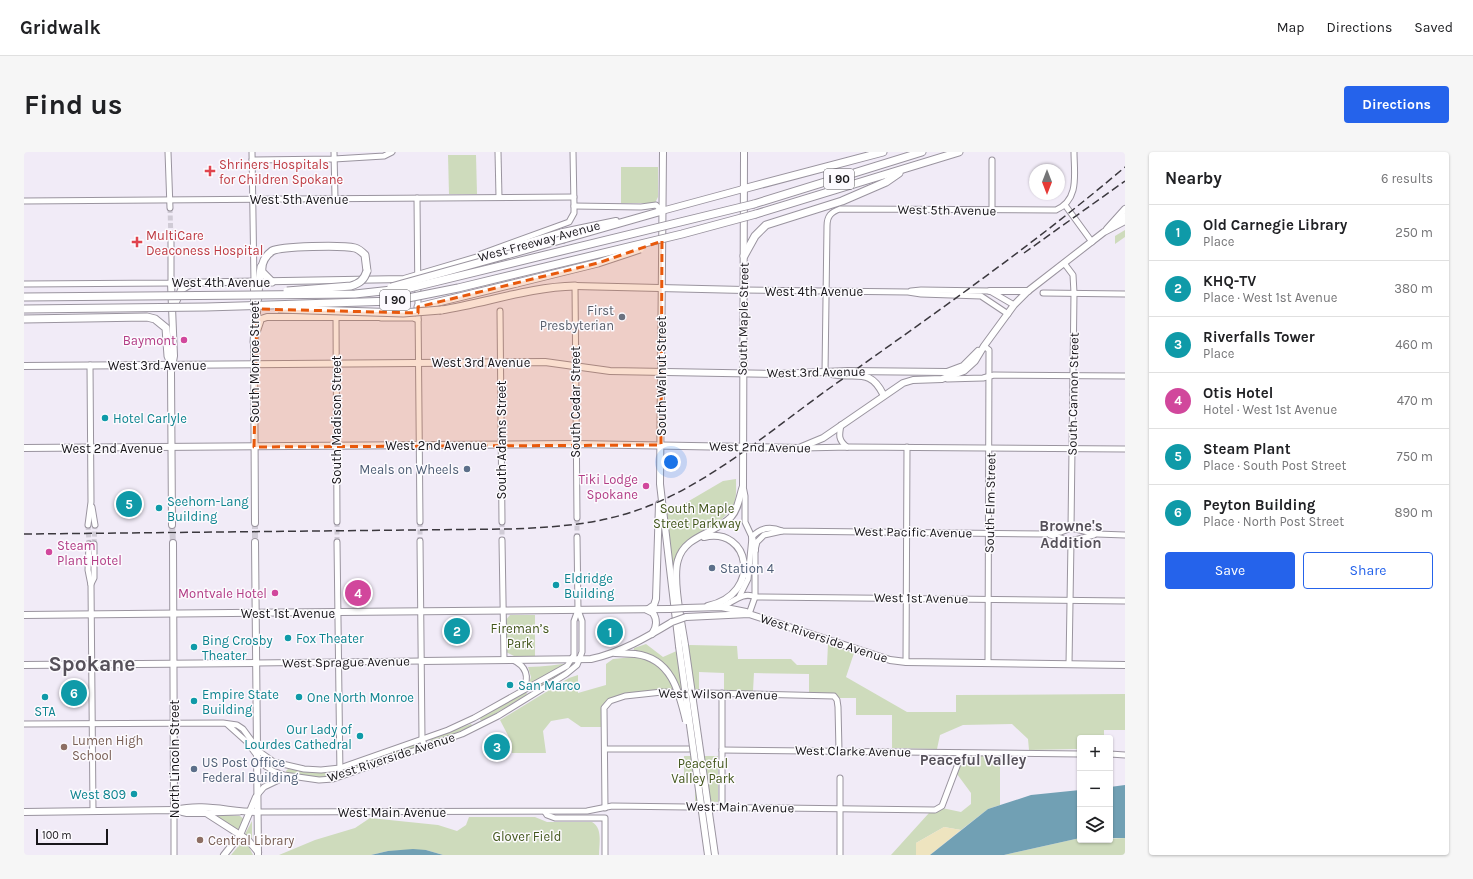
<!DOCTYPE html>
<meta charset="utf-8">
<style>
body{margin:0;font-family:Karla,sans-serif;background:#f6f6f6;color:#202124}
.controls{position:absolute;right:12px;bottom:12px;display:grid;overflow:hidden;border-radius:4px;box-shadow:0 1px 3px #0004}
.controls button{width:36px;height:36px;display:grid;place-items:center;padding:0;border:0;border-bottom:1px solid #e0e0e0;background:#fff;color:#202124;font:20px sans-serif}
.compass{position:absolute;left:1005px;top:12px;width:36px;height:36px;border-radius:50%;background:#fff;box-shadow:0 1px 3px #0004;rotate:180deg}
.scale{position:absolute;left:12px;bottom:10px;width:72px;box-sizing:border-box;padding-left:4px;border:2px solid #18161a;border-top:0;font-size:11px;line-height:14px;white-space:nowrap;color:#18161a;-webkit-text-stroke:3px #fcfafe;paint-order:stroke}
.you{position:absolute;left:647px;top:310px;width:14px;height:14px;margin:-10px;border:3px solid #fff;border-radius:50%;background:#1a73e8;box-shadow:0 0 0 6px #1a73e833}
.badge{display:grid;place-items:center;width:26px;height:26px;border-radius:50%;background:#2563eb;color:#fff;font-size:13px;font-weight:700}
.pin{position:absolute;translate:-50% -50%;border:2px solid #fff;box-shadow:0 1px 4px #0006}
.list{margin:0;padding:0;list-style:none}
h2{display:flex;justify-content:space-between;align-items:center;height:52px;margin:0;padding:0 16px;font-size:17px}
h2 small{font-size:13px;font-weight:400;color:#757577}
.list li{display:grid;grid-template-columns:26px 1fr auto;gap:12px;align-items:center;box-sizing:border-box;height:56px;padding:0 16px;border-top:1px solid #e0e0e0}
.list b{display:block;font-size:15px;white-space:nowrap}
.list p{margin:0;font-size:13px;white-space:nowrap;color:#757577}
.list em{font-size:13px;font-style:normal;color:#757577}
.actions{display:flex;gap:8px;padding:12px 16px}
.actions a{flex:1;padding:9px 0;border:1px solid #2563eb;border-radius:4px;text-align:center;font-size:14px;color:#2563eb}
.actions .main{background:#2563eb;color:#fff}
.icon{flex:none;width:22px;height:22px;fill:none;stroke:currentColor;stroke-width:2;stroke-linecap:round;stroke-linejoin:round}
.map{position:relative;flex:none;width:1101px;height:703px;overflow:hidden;border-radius:4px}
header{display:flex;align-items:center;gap:24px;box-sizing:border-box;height:56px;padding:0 20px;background:#fff;border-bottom:1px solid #e0e0e0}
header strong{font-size:19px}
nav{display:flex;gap:22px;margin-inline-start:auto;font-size:14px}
.intro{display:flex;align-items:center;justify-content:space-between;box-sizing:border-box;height:96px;padding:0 24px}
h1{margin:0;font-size:28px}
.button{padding:10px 18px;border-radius:4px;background:#2563eb;color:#fff;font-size:14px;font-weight:700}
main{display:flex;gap:24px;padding:0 24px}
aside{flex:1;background:#fff;border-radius:4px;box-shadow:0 1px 3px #0004}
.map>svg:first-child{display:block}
</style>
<header>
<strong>Gridwalk</strong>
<nav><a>Map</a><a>Directions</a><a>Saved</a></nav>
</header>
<div class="intro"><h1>Find us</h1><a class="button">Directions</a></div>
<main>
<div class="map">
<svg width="1101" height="703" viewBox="0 0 1101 703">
<rect width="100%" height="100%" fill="#f1ebf7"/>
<g fill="#cedbbc">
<path d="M424 3H452L453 42H425Z"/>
<path d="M597 15H634V45L631 51H597Z"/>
<path d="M1101 78V85L1091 92V84Z"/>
<path d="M712 327C712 336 713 346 709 355 708 358 704 361 701 364 679 385 658 380 649 414H647L641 363 699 329Z"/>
<path d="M486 463H511V504L492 505 482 500 481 469Z"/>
<path d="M622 492 639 505 666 493 713 494 714 507H767L773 513H803L804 492 830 501 822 525 883 560H932V543L1101 542V578H1080V586H1056V599L1052 597 1005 598 1004 587 988 572 939 573 916 583 913 597 868 596V563H832V546H815L811 542H785V522L730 521 729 539H700V521L675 520V539L601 542 579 555 578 575H557L544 566 527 569 519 579 522 601H488V591L476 568 545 526 554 523V541L582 533V512L589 507 609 505 610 496Z"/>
<path d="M550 511 546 517 512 538 505 531 507 525 504 515C520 515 534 512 550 511Z"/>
<path d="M500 540 503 541 502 543 459 569 456 568 457 565Z"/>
<path d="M447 572 449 574 409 590 406 588 408 586Z"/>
<path d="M392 592V596L331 617 329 615Z"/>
<path d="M945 603H976V653L964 657 937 678 920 675 892 691V703H867L905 661 918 656 937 660 947 652V641L933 622 941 604Z"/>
<path d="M660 604H694V650L671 649V631L660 630Z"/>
<path d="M264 617 304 621 306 622 304 625H286L263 621 262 619Z"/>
<path d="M193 663 216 664 220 667 216 677H212L193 664Z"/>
<path d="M445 665H511L523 670H568C579 676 575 692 575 703H419L402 698 364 699 347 703H255L291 688 331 676 346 666 414 673 433 679 442 673Z"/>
<path d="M228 669V688L221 682Z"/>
<path d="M1056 686V688L1101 686V703H980Z"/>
<path d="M217 691 224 693 229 703H207Z"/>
</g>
<path fill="#eee4bf" d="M920 675 937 678 906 703H892V691Z"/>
<g fill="#71a0b4">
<path d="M1101 633V686H1086V635Z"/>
<path d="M1056 638V686L980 703H906L964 657 1007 643Z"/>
<path d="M389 697 402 698 419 703H347L364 699Z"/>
</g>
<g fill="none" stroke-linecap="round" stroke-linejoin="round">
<g stroke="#d0cbd6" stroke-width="5" stroke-dasharray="5 2.5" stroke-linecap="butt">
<path d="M146 56 147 89"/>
<path d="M553 366V385"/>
<path d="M313 370V390"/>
<path d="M396 370V389"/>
<path d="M478 370V388"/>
<path d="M64 373 65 392"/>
<path d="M70 392 71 373"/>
</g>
<g stroke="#d0cbd6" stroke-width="6" stroke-dasharray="6 3" stroke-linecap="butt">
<path d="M231 371V390"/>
<path d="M148 373 149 391"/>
</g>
<g stroke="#9a949f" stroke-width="7">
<g id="minor">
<path d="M144 0 146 56"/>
<path d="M228 0 230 130"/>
<path d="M310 0 311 46"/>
<path d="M474 0 475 45"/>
<path d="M228 8 310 7 360 4 368 0"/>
<path d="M393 46 396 370"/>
<path d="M0 49 550 45"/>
<path d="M1041 53 1068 90"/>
<path d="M550 54 617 55 632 53 638 59"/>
<path d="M968 58V8"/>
<path d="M1090 72 1101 64"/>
<path d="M457 102 545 70 550 61V54L549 0"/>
<path d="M1040 111 1049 123 1050 141 1047 376"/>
<path d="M0 132 147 131V89"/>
<path d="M551 134 553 366"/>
<path d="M720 138 884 140 897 142 957 144 984 162"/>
<path d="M887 139 897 138 966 139 990 153"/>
<path d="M1019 141 1101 142"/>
<path d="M476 159 478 370"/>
<path d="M312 165 313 370"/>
<path d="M357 166H389L394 168"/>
<path d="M960 194 965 198 964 511"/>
<path d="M801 221 803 74C803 64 807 60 816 57L1032 58C1056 48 1050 21 1050 0"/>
<path d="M923 227 959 226 970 223 1101 224"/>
<path d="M817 273C815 283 814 288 823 295"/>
<path d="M778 296 826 295 1101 297"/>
<path d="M68 355 71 373"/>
<path d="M64 373 67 350 66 213"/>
<path d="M1026 383 1047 389 1070 383"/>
<path d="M728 385C736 376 746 374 758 379L1021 382 1037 380 1047 376 1073 382 1101 383"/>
<path d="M478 388 480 508"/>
<path d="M396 389 398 587 401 595"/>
<path d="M313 390 316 624"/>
<path d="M65 392 64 418 67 433 69 659"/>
<path d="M67 432 70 426V392"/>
<path d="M715 445 724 427 728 385 721 370V344L719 334"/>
<path d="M697 455C709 451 718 439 731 445L1101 449"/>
<path d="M725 462 731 445V398L733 390 740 383 758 379"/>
<path d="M489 508C502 514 506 525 499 537"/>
<path d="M882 510 883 295"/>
<path d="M232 511 398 509"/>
<path d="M1045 512 1047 389"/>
<path d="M0 572 199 571 213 573 219 577 236 600 250 610 280 617 297 618 316 616 424 578 450 566 543 514 550 503V469L554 458"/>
<path d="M204 573 223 590 240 613 249 619 260 623 295 628 309 627 438 582 474 564 542 522 553 513 558 500V469L554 458 553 385"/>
<path d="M581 597H665"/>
<path d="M698 598 1056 602"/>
<path d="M1086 602 1101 603"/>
<path d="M234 642 240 635 263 624"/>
<path d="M698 655V541"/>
<path d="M581 656 580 556 586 549 601 544 638 540 810 544 813 548 814 555 815 599"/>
<path d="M234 660 563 659 588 654 911 658 918 654 935 609V601"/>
<path d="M521 660 523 663 531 666H581V703"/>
<path d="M182 661 215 660"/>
<path d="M150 703V658"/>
<path d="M816 703V626"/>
</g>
</g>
<g stroke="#9a949f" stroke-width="8">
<g id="major">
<path d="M639 0 636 332 655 494"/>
<path d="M634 60 719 37"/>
<path d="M1083 77 1101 57"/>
<path d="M230 130V157"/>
<path d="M551 134 720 138"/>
<path d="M966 139H1004"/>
<path d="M150 155 157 138 167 132"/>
<path d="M233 179 237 167 243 165H354L367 162"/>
<path d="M230 186 231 371"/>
<path d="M0 214 521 210 586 219 752 222 824 219 923 220 939 214 954 199"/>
<path d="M808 222C834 227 846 216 859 242"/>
<path d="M0 296 551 292 775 296 799 286 879 231 889 228 918 227 940 219 951 209 960 194 990 153 1004 139 1080 80 1101 69"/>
<path d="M148 373 147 220 150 204 147 131 380 127 539 80 592 69"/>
<path d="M680 385C726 374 739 442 684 454"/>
<path d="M728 385 731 398"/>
<path d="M231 390 234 703"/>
<path d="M149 391 150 658"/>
<path d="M661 456 697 455 722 460"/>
<path d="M0 463 646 457"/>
<path d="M662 465 725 462 866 508 882 510 1101 513"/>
<path d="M628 482C633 475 633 467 629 461L623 458 630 453 632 447 635 352"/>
<path d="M661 493C658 473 648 426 654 408 661 383 691 382 707 365 715 356 715 345 719 334L720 0"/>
<path d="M591 501 611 502"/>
<path d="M398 509 567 507C596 501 623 485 648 470"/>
<path d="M0 513 232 511"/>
<path d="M152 658C179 651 206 660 234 660"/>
<path d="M0 660 150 658 163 661H182L224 688 234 700"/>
<path d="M200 703 216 683 232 645"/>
</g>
</g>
<g stroke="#9a949f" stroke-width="9">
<g id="highway">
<path d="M719 37 859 0"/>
<path d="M730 52 898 0"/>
<path d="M732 62 935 0"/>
<path d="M540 87 638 59"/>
<path d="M720 104 731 84 742 73 818 49 862 30 875 21"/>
<path d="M248 130 238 120C237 112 241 104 248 99 257 94 319 93 331 96 335 97 338 100 341 103L343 119"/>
<path d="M394 155 493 131"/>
<path d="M417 158C462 151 505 135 551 134"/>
<path d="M0 167 123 165 131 167 142 176 144 204 148 213"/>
<path d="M230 190 235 130 237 115"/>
</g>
</g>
<use href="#minor" stroke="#fff" stroke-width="5"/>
<use href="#major" stroke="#fff" stroke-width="6"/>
<use href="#highway" stroke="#fff" stroke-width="7"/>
<g stroke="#3b383e" stroke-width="1.5" stroke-dasharray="8 4" stroke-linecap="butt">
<path d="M1000 101 1101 29"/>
<path d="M0 382 487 377C536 375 581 372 627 353 689 328 749 277 803 238 904 166 1007 95 1101 15"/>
</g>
<g stroke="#9a949f" stroke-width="8" stroke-linecap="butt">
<g id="major-bridge">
<path d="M646 457 661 456"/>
<path d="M648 470 662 465"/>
<path d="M661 493 691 703"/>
<path d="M655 494 684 703"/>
<path d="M611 502C647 506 655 539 662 569"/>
</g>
</g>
<g stroke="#9a949f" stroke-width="9" stroke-linecap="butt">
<g id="highway-bridge">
<path d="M493 131 574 111 616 97"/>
<path d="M367 135 540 87"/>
<path d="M263 139 327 134C336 131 340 128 343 119"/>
<path d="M0 145 331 142 386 136 730 52"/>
<path d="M0 157 182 155 369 149 434 136 658 82 732 62"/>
<path d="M254 157 379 161 417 158"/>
</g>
</g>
<use href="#major-bridge" stroke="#fff" stroke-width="6"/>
<use href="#highway-bridge" stroke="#fff" stroke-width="7"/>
</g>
<path fill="#e8590c" fill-opacity="0.2" stroke="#e8590c" stroke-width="3" stroke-dasharray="8 5" stroke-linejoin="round" d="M638 89 637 293 230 295 233 157 394 161V155L574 111Z"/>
<g fill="#e0444e" stroke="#fcfafe" stroke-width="1.5">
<path d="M184 13h4v4h4v4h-4v4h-4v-4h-4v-4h4z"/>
<path d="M111 84h4v4h4v4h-4v4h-4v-4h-4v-4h4z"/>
</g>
<circle fill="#6b7280" stroke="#fcfafe" stroke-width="1.5" cx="598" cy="165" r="4"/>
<g fill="#d1479c" stroke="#fcfafe" stroke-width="1.5">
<circle cx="160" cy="188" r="4"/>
<circle cx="622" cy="334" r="4"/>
<circle cx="25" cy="400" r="4"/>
<circle cx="251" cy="441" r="4"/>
</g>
<g fill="#0f9aa8" stroke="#fcfafe" stroke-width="1.5">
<circle cx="81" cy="266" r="4"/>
<circle cx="135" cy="356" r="4"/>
<circle cx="532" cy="433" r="4"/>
<circle cx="264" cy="486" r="4"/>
<circle cx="170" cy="495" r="4"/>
<circle cx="486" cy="533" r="4"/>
<circle cx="21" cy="545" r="4"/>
<circle cx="275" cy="545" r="4"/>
<circle cx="170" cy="549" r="4"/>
<circle cx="336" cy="584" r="4"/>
<circle cx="110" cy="642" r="4"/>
</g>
<g fill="#5c6f8a" stroke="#fcfafe" stroke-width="1.5">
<circle cx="443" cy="317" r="4"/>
<circle cx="688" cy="416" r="4"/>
<circle cx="170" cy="617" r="4"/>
</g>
<g fill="#8d6e63" stroke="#fcfafe" stroke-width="1.5">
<circle cx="40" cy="595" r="4"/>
<circle cx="176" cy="688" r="4"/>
</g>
<g text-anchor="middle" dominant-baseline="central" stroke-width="3" stroke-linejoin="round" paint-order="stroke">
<g fill="#fcfafe" stroke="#5c5a5e" stroke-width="1">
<rect x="800" y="17" width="30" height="20" rx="3"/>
<rect x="356" y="138" width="30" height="20" rx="3"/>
</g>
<g font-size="12" font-weight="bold" fill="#18161a">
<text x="815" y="27">I 90</text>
<text x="371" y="148">I 90</text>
</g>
<g font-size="13" fill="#be3a42" stroke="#fcfafe" text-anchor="start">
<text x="195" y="12">Shriners Hospitals<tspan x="195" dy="15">for Children Spokane</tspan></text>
<text x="122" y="83">MultiCare<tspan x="122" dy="15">Deaconess Hospital</tspan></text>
</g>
<g font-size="13" fill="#18161a" stroke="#fcfafe">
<text x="275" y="47">West 5th Avenue</text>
<text transform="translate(923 58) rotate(1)">West 5th Avenue</text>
<text transform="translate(515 89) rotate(-15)">West Freeway Avenue</text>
<text x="197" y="130">West 4th Avenue</text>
<text x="790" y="139">West 4th Avenue</text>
<text transform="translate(719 167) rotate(-89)">South Maple Street</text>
<text transform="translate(230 210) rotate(-90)">South Monroe Street</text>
<text x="457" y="210">West 3rd Avenue</text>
<text x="133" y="213">West 3rd Avenue</text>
<text transform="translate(792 220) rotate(-1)">West 3rd Avenue</text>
<text transform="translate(637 224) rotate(-90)">South Walnut Street</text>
<text transform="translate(1049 242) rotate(-89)">South Cannon Street</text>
<text transform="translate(551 250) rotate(-90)">South Cedar Street</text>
<text transform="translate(312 268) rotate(-90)">South Madison Street</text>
<text transform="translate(477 288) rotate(-90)">South Adams Street</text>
<text x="412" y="293">West 2nd Avenue</text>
<text transform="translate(736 295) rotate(1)">West 2nd Avenue</text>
<text x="88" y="296">West 2nd Avenue</text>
<text transform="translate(966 351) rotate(-89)">South Elm Street</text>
<text transform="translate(889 380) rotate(1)">West Pacific Avenue</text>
<text transform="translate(897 446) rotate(1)">West 1st Avenue</text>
<text x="264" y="461">West 1st Avenue</text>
<text transform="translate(800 486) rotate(18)">West Riverside Avenue</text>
<text transform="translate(322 510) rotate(-1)">West Sprague Avenue</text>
<text transform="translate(694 542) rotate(1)">West Wilson Avenue</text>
<text transform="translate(829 599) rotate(1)">West Clarke Avenue</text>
<text transform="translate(367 605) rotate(-18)">West Riverside Avenue</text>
<text transform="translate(150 607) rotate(-90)">North Lincoln Street</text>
<text transform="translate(716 655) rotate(1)">West Main Avenue</text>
<text x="368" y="660">West Main Avenue</text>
</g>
<g font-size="13" fill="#5b616d" stroke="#fcfafe" text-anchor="end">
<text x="590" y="158">First<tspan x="590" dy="15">Presbyterian</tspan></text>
</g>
<g font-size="13" fill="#b23c85" stroke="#fcfafe" text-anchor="end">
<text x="152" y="188">Baymont</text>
<text x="614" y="327">Tiki Lodge<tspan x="614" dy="15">Spokane</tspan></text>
<text x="33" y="393" text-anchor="start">Steam<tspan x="33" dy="15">Plant Hotel</tspan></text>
<text x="243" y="441">Montvale Hotel</text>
</g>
<g font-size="13" fill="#0d838f" stroke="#fcfafe" text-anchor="start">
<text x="89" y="266">Hotel Carlyle</text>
<text x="143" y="349">Seehorn-Lang<tspan x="143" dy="15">Building</tspan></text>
<text x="540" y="426">Eldridge<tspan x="540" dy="15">Building</tspan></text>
<text x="272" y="486">Fox Theater</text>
<text x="178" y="488">Bing Crosby<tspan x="178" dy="15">Theater</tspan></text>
<text x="494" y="533">San Marco</text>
<text x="178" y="542">Empire State<tspan x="178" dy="15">Building</tspan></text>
<text x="283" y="545">One North Monroe</text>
<text x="21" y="559" text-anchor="middle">STA</text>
<text x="328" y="577" text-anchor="end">Our Lady of<tspan x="328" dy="15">Lourdes Cathedral</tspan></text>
<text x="102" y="642" text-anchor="end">West 809</text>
</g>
<g font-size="13" fill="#4e5e75" stroke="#fcfafe" text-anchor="start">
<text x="435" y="317" text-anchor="end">Meals on Wheels</text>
<text x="696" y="416">Station 4</text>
<text x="178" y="610">US Post Office<tspan x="178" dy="15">Federal Building</tspan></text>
</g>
<g font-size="13" fill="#43571c" stroke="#fcfafe">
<text x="673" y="356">South Maple<tspan x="673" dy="15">Street Parkway</tspan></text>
<text x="496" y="476">Fireman’s<tspan x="496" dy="15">Park</tspan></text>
<text x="679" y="611">Peaceful<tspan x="679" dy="15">Valley Park</tspan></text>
<text x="503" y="684">Glover Field</text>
</g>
<g font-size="13" fill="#785e54" stroke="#fcfafe" text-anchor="start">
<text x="48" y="588">Lumen High<tspan x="48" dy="15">School</tspan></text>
<text x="184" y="688">Central Library</text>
</g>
<g font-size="15" font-weight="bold" fill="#56515a" stroke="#fcfafe">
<text x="1047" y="374">Browne's<tspan x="1047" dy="17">Addition</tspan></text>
<text x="949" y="608">Peaceful Valley</text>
</g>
<g font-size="21" font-weight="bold" fill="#56515a" stroke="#fcfafe">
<text x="68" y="512">Spokane</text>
</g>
</g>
</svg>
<div class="controls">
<button>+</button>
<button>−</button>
<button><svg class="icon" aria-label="layers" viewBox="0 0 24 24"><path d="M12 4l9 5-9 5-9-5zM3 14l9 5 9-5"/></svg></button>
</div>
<svg class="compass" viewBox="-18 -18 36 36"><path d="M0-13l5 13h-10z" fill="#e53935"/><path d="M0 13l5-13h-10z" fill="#757577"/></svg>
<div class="scale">100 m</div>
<div class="you"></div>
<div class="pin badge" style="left:586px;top:480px;background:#0f9aa8">1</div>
<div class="pin badge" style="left:433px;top:479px;background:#0f9aa8">2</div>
<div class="pin badge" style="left:473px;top:595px;background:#0f9aa8">3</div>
<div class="pin badge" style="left:334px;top:441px;background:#d1479c">4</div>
<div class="pin badge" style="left:105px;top:352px;background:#0f9aa8">5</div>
<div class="pin badge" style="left:50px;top:541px;background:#0f9aa8">6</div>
</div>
<aside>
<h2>Nearby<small>6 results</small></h2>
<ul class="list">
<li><span class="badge" style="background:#0f9aa8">1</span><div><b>Old Carnegie Library</b><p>Place</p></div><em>250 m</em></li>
<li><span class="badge" style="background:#0f9aa8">2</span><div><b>KHQ-TV</b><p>Place · West 1st Avenue</p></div><em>380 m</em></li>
<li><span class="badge" style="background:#0f9aa8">3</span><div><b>Riverfalls Tower</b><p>Place</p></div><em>460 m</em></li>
<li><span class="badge" style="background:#d1479c">4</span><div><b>Otis Hotel</b><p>Hotel · West 1st Avenue</p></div><em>470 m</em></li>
<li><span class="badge" style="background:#0f9aa8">5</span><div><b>Steam Plant</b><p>Place · South Post Street</p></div><em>750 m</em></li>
<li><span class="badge" style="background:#0f9aa8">6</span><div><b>Peyton Building</b><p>Place · North Post Street</p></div><em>890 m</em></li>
</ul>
<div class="actions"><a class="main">Save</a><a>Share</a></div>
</aside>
</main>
